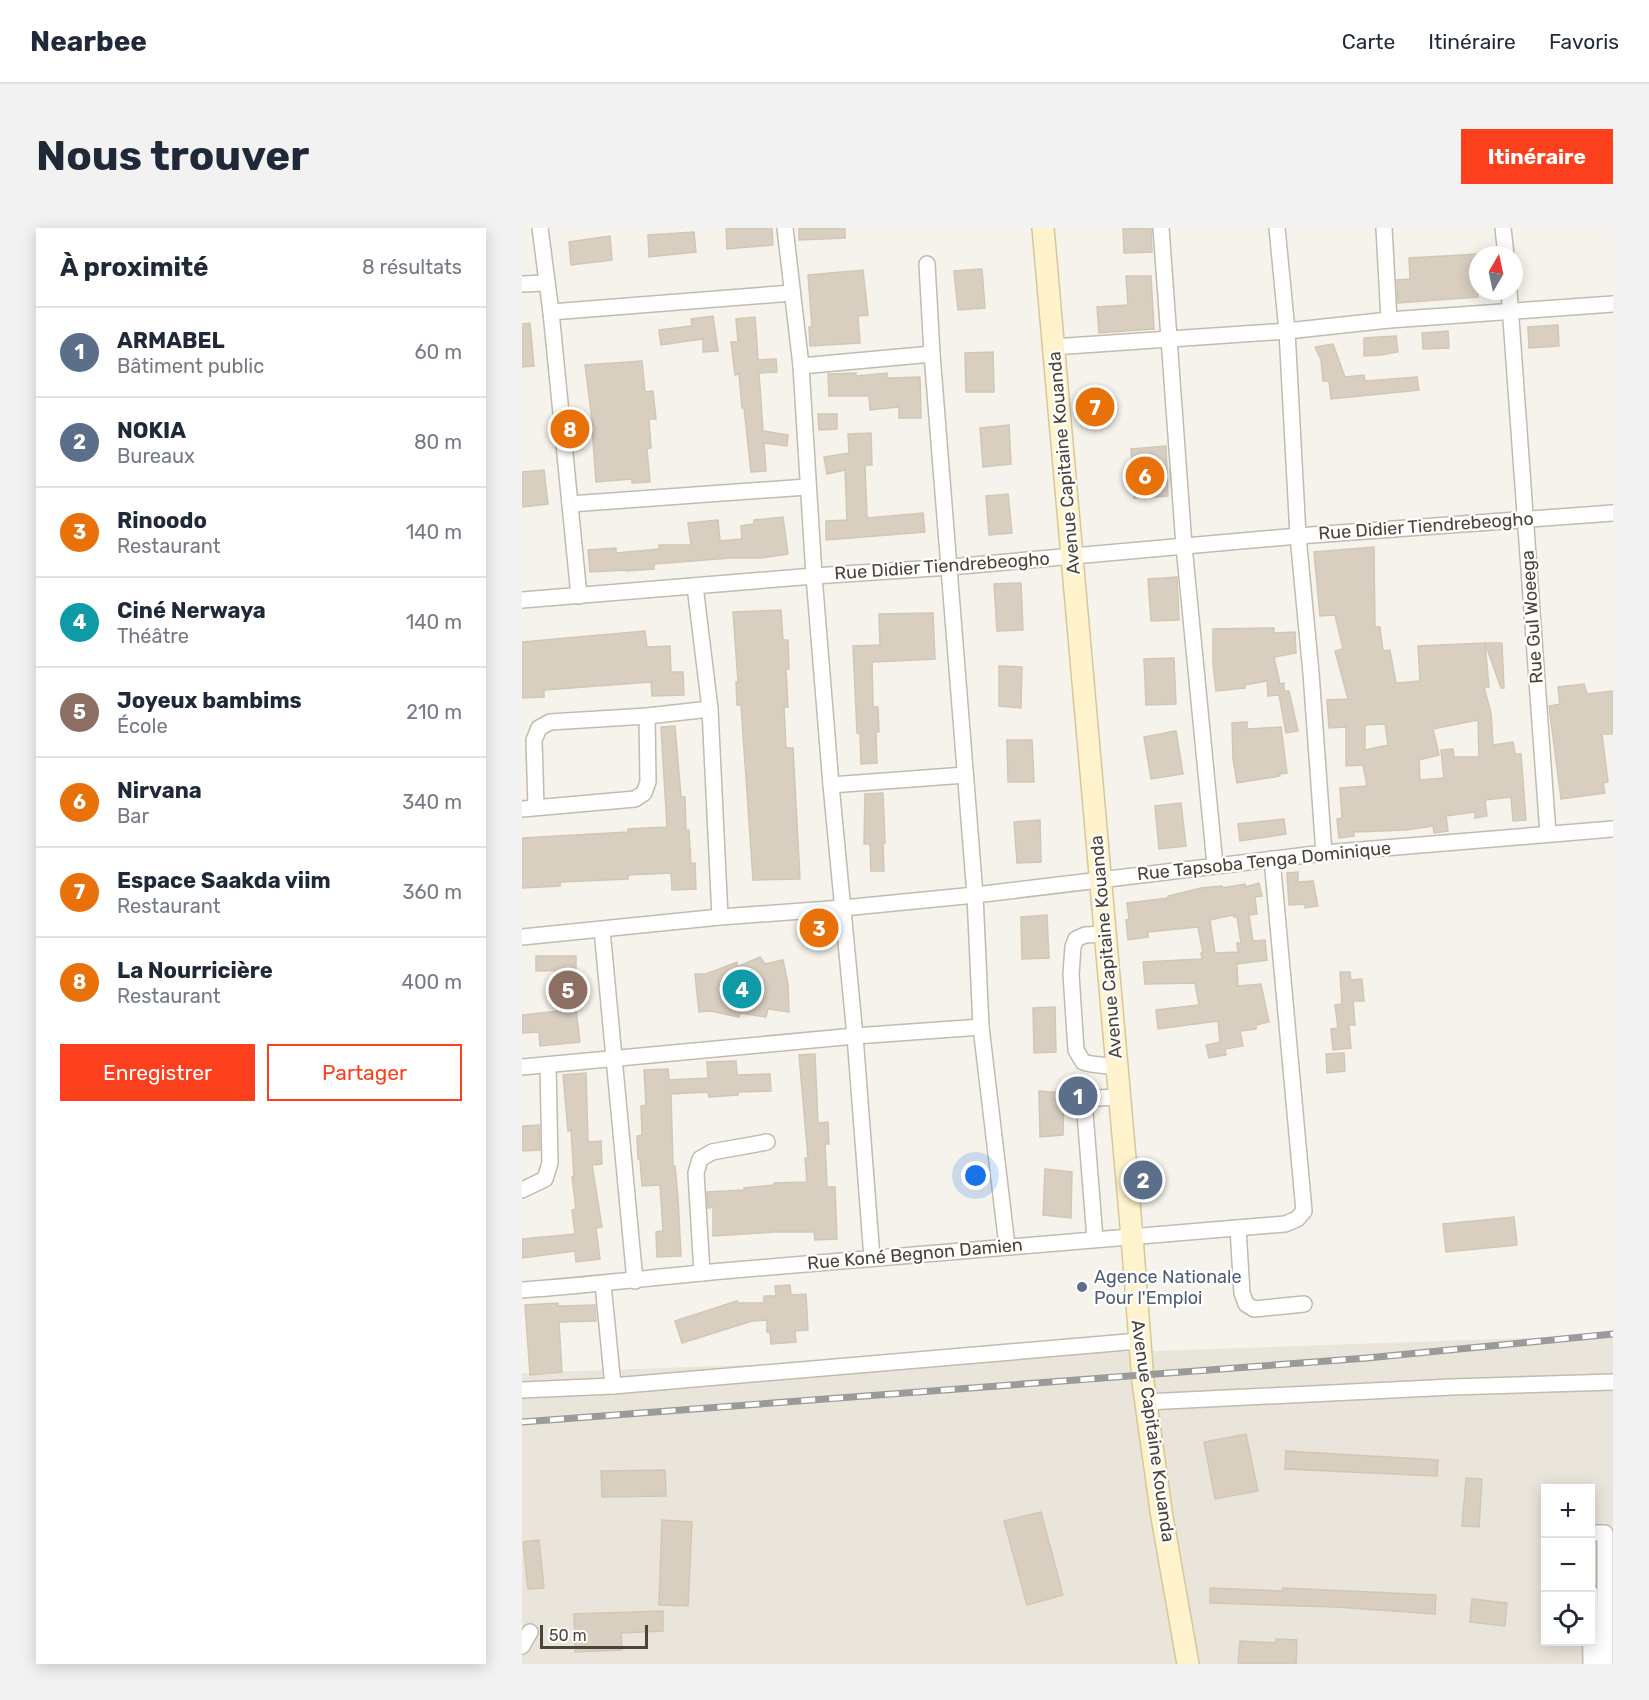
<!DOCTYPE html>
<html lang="fr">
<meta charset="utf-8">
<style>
body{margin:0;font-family:Rubik,sans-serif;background:#f2f2f3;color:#1f2937}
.controls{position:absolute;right:18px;bottom:18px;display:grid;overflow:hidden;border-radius:0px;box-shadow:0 3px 15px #0003}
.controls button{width:54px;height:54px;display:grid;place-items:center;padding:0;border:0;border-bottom:2px solid #e0e1e3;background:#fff;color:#1f2937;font:30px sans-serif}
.compass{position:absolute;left:947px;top:18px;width:54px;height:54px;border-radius:50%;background:#fff;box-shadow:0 3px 15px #0003;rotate:9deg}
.scale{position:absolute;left:18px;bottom:15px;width:108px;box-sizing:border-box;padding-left:6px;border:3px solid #4b4439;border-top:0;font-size:16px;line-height:21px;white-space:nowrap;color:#4b4439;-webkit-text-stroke:4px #fff;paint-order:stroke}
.you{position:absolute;left:454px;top:948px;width:21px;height:21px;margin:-15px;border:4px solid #fff;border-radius:50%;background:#1a73e8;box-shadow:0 0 0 9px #1a73e833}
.badge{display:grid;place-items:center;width:39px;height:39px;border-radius:50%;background:#fc3f1d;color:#fff;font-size:20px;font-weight:700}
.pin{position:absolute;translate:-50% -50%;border:3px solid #fff;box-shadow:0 2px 6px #0006}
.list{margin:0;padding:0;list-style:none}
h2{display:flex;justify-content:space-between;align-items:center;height:78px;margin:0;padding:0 24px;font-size:26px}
h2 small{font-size:20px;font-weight:400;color:#747a83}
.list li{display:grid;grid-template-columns:39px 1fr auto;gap:18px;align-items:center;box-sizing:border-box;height:90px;padding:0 24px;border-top:2px solid #e0e1e3}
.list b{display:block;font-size:22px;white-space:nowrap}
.list p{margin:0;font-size:20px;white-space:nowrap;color:#747a83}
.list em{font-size:20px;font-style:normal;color:#747a83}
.actions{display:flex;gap:12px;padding:18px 24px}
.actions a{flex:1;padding:14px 0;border:2px solid #fc3f1d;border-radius:0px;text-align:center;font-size:21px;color:#fc3f1d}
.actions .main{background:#fc3f1d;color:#fff}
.icon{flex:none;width:33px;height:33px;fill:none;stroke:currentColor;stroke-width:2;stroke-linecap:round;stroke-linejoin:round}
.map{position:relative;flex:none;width:1091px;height:1436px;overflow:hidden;border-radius:0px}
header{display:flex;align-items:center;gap:36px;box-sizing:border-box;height:84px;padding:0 30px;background:#fff;border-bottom:2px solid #e0e1e3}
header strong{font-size:28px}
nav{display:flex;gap:33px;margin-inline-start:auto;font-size:21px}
.intro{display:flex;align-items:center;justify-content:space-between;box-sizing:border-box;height:144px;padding:0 36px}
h1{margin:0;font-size:42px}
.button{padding:15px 27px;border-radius:0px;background:#fc3f1d;color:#fff;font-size:21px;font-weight:700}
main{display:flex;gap:36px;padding:0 36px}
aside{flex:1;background:#fff;border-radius:0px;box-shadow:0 3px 15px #0003}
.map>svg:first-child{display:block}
</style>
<header>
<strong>Nearbee</strong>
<nav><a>Carte</a><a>Itinéraire</a><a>Favoris</a></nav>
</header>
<div class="intro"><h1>Nous trouver</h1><a class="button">Itinéraire</a></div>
<main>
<aside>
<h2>À proximité<small>8 résultats</small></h2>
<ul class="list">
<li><span class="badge" style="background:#5c6f8a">1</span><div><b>ARMABEL</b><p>Bâtiment public</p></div><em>60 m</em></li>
<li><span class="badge" style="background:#5c6f8a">2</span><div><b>NOKIA</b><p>Bureaux</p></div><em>80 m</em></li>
<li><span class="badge" style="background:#e8710a">3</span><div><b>Rinoodo</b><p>Restaurant</p></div><em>140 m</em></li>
<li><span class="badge" style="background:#0f9aa8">4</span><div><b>Ciné Nerwaya</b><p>Théâtre</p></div><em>140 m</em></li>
<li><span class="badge" style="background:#8d6e63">5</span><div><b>Joyeux bambims</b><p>École</p></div><em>210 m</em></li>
<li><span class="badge" style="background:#e8710a">6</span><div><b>Nirvana</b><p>Bar</p></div><em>340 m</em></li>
<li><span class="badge" style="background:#e8710a">7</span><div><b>Espace Saakda viim</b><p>Restaurant</p></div><em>360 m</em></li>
<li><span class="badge" style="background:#e8710a">8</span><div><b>La Nourricière</b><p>Restaurant</p></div><em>400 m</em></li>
</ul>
<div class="actions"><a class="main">Enregistrer</a><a>Partager</a></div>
</aside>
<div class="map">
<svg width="1091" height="1436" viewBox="0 0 1091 1436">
<rect width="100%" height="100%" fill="#f6f3ec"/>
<path fill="#eae5da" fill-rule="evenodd" d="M1091 1107V1436H0V1145ZM1023 1260H1068V1414H1023Z"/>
<g fill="#d8cfc1" stroke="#d3c7b4" stroke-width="1.5" fill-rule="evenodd">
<path d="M204 0H250L251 17 205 21Z"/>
<path d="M277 0H323V10L277 12Z"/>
<path d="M601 0H629L630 24 602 25Z"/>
<path d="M172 4 174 24 127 29 126 7Z"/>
<path d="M88 8 90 32 49 37 47 14Z"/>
<path d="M956 26V69L876 75 875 52 888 51 887 30Z"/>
<path d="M460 41 463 80 436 82 432 43Z"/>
<path d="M341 42 346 87 336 88 338 115 288 118 287 99H290L286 47Z"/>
<path d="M604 48H629L632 101 577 105 575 79 606 77Z"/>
<path d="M191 88 196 123 181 124V111L139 117 137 102 170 98 169 91Z"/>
<path d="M233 89 236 132 254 131 255 144 237 145 241 203 266 207 265 218 242 215 244 243 229 244 222 180H220L217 146 213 147 209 114H216L214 91Z"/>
<path d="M8 95 12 138 0 139V96Z"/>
<path d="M1036 97 1037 118 1007 120 1006 99Z"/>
<path d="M926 103 927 120 901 121 900 105Z"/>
<path d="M874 108 876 124 859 127 842 128V110Z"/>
<path d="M811 116 823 149 842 147 843 153 895 149 897 162 809 171 807 153H801L799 132 793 119Z"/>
<path d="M471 124 472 164H444L443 125Z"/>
<path d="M120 133 123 164 131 163 134 191H127L129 220 125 221 128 254 110 255V251L74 254 70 200 71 199 63 137Z"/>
<path d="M334 145V148L365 145V150L398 149 399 190H377V179L348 182 347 168H307L306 146Z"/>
<path d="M296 186H315V201L297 202Z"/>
<path d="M487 197 489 236 461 239 458 200Z"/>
<path d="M349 205 350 237H343L345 290 401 285 403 304 304 312V293L325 292 323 242 305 246 302 229 327 225 326 206Z"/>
<path d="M644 218 646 268 612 270 609 221Z"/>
<path d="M22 242 26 276 0 279V244Z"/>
<path d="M486 266 490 305 467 307 464 268Z"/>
<path d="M261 289 266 326 239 330H209L132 336V341L104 343V342L68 344 66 322 94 320V325L137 321V317H169L166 295 196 292 198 313 220 311 219 298 232 296V292Z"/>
<path d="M852 319 853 399H858L861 423 868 422 874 455 898 453 896 418 963 415 967 459H962L969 485 971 517 991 514 993 526H999L1004 592 991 593 989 569 963 572 965 588 953 590V584L924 588 926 603 912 605 911 598 884 602 832 604V608L817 610 815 591 820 590 818 560 845 558 841 537 824 538V499L807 500 805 472 826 471 813 423 821 421 813 387 798 388 792 324ZM956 492 957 529H932L931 521 919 522 922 550 898 552 897 532 917 527 911 501ZM863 496 866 517 843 522V497Z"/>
<path d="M655 349 657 392 629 393 626 351Z"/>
<path d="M499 355 501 402 475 403 472 356Z"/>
<path d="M259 382 261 412H266L267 441H264L266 479H262L264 520H271L278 651 231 652 219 477H215L214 454H216L211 384Z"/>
<path d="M411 385 413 431 350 434 351 479H356L357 504H354L355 535 339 536 338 505H335L331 418 358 417 357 386Z"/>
<path d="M752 400V405L773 404 774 425 752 429 758 456 762 455V463H767L776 503 764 505 757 467 746 468 745 453 723 457V460L694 463 691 436V401Z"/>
<path d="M123 403 125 419 148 418 149 444H161L162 467 130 468 129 454 22 462V469L0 470V414Z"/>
<path d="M963 415H980L982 460H979Z"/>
<path d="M652 430 654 476 624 477 622 431Z"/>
<path d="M477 438 500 439 499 480 477 478Z"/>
<path d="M1062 456 1065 466 1091 463V506H1080L1086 554 1081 555 1083 565 1039 571 1027 478 1038 476 1036 459Z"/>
<path d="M725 494V501L759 499 765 545 757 546 758 548 715 555 711 531 710 495Z"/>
<path d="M153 498 159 569H163L164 602H167L169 636 173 635 174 661 150 662 149 645 106 647V651L38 654V658L0 660V610L106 604V601L145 599 139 499Z"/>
<path d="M654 503 661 546 629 551 622 509Z"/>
<path d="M485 512H510L512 554H486Z"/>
<path d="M361 565 363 615H361L362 643H349L348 616H342L343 566Z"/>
<path d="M659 575 664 618 637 621 633 578Z"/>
<path d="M762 591 764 606 718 613 716 596Z"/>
<path d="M518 592 519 634 495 635 492 594Z"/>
<path d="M776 644V654L791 653 796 678 783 680V676L767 677 765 645Z"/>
<path d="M737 655 740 668 733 669 735 686 727 687 731 713 743 712 745 732 715 736 716 758 739 756 747 794 734 797V801L718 803 721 818 703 821 704 827 687 830 684 817 698 814 696 793 636 801 634 782 677 777 673 755 623 756 621 734 680 731 679 725H681L676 699 626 704V709L606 712 604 692 607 691 605 675 646 670V668L679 660 700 658V660L723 656 724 659ZM711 687 712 689H715L719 715H715L716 724 693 725 688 692Z"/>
<path d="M525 687 527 730 500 731 499 689Z"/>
<path d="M14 728H54V742L14 743Z"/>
<path d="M238 729 243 736 261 732 266 756 267 784 246 781 244 789 218 785 217 789 188 783 177 784 173 746H184L215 734V739Z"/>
<path d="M818 744H828L829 752 840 751 842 773H831L833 797H827L829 820 811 822 809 801 816 800 813 777 820 776Z"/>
<path d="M533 779 534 824 512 825 511 780Z"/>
<path d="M54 781 58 814 18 818 17 804 0 805V787Z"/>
<path d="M822 825 823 843 805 845 804 826Z"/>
<path d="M293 826 296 895 306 894 307 916H303L305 959H313L315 1011 293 1012 292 1004H252L191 1008V979L186 980 185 964 222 962V960L252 957V955L285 954 283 930H286L277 827Z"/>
<path d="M214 833 215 847 248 846 249 863 216 864V867L187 869 186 864 149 866 151 938H153L156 969 159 1028 135 1029 134 1004 141 1003 138 957 120 958 118 931H116L115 908 120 907 119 878 124 877 122 842 146 841 147 852 186 850 185 834Z"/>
<path d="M64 845 66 914 79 913 80 936 70 937 80 999 74 1000 78 1031 54 1034 53 1023 0 1030V1011L53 1006 50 982 54 981 50 949H52L49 902 46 903 41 847Z"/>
<path d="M517 863 542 865 541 907 518 909Z"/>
<path d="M17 897 18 922 0 923V898Z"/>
<path d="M523 941 550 944 549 990 521 987Z"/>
<path d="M992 989 995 1017 924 1024 921 996Z"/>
<path d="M268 1057 269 1067 284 1066 286 1102 273 1103 274 1114 249 1116 248 1104H245V1092L230 1093 160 1115 153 1093 215 1073 216 1075H242V1068H254L253 1058Z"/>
<path d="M36 1075V1078L73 1077 74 1093 37 1094 40 1144 8 1147 3 1077Z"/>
<path d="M724 1206 736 1263 693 1271 682 1214Z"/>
<path d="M764 1223 916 1232 915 1248 763 1241Z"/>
<path d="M143 1242 144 1268 80 1269 79 1243Z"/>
<path d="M944 1250 960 1251 957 1299 940 1298Z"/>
<path d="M519 1284 541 1367 505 1377 482 1293Z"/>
<path d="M140 1292 170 1294 166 1378 137 1377Z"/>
<path d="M17 1312 22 1360 6 1361 1 1314Z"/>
<path d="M688 1360 761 1363V1360L914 1367 913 1386 813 1379 688 1375Z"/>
<path d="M950 1371 985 1375 983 1398 948 1394Z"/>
<path d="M141 1383V1403L99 1405 100 1422 53 1424 52 1386Z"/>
<path d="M754 1411 775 1412 774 1436H716L718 1413 754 1415Z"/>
</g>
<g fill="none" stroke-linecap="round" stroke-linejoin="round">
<g stroke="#c2bbae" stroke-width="18">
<g id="street">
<path d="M18 0 29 84 57 368"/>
<path d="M263 0 279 138 292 348 309 557 333 808 350 1030"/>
<path d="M639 0 662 318 693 637"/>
<path d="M755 0 765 103 776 308 789 445 802 625"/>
<path d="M862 0 867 92"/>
<path d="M981 0 984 27"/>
<path d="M405 36 410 126 453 667 459 799 485 1018"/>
<path d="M0 56 25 55"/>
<path d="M987 63 1026 606"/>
<path d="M29 84 270 65"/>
<path d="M531 119 765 103 867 92 1091 76"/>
<path d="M279 138 410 126"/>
<path d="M48 276 285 259"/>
<path d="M173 358 188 481 198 689"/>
<path d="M0 372 292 348 428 339 776 308 1091 285"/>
<path d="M309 557 443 547"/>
<path d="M14 579 12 512 17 500 28 494 125 488 188 481"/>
<path d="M0 581 113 571 122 565 126 554 125 488"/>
<path d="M80 702 113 1053"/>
<path d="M583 706 563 707 554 711 551 719 549 746 554 822 561 834 569 836 595 839"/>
<path d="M0 709 198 689 321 680 453 667 802 625 1091 601"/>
<path d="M0 839 333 808 459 799"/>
<path d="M0 962 23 951 28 935 26 837"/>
<path d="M716 1000 720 1065 724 1076 732 1081 782 1076"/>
<path d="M573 1011 563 885 566 874 574 870 597 869"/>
<path d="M180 1045 174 945 178 931 190 924 245 914"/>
<path d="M81 1056 91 1158"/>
<path d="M0 1062C71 1057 141 1048 212 1042 396 1027 580 1011 763 996L775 991 782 983 750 631"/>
<path d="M0 1162 91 1158 617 1113"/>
<path d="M624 1174 930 1159 1091 1154"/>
<path d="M1068 1305H1083V1436"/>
<path d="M1068 1364 1069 1436"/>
<path d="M0 1418 8 1404"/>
</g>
</g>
<g stroke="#d6c79b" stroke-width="24">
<path id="secondary" d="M521 0 610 1009 621 1154 640 1289 666 1436"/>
</g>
<use href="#street" stroke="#fff" stroke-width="15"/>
<use href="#secondary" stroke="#fff3cd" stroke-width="21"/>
<g stroke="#9a9a9a" stroke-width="7">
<path id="rail" d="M0 1194 845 1130 1091 1106"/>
</g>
<use href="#rail" stroke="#fff" stroke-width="4.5" stroke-dasharray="14" stroke-linecap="butt"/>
</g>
<circle fill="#5c6f8a" stroke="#fff" stroke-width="2" cx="560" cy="1059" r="6"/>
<g text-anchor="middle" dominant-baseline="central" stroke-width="4.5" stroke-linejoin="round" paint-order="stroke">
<g font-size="18" fill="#4b4439" stroke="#fff">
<text transform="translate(542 235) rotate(-95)">Avenue Capitaine Kouanda</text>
<text transform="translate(904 298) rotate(-4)">Rue Didier Tiendrebeogho</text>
<text transform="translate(420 338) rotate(-4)">Rue Didier Tiendrebeogho</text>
<text transform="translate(1010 389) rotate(-94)">Rue Gul Woeega</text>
<text transform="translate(742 633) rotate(-6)">Rue Tapsoba Tenga Dominique</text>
<text transform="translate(584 719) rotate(-95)">Avenue Capitaine Kouanda</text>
<text transform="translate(393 1026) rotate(-5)">Rue Koné Begnon Damien</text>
<text transform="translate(631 1203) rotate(82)">Avenue Capitaine Kouanda</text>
</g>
<g font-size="18" fill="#4e5e75" stroke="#fff" text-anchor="start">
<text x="572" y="1049">Agence Nationale<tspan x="572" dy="21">Pour l'Emploi</tspan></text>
</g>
</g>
</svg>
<div class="controls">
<button>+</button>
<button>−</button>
<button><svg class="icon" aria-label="locate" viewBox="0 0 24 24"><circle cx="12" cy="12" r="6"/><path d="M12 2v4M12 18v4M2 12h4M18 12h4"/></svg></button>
</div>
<svg class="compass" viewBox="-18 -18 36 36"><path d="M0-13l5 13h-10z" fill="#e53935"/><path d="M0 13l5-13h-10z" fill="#747a83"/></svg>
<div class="scale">50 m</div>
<div class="you"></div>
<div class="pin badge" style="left:556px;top:868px;background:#5c6f8a">1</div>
<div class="pin badge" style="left:621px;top:952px;background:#5c6f8a">2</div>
<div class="pin badge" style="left:297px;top:700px;background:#e8710a">3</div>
<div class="pin badge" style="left:220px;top:761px;background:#0f9aa8">4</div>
<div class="pin badge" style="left:46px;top:762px;background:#8d6e63">5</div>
<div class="pin badge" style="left:623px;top:248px;background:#e8710a">6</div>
<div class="pin badge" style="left:573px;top:179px;background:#e8710a">7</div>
<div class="pin badge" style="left:48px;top:201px;background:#e8710a">8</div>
</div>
</main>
